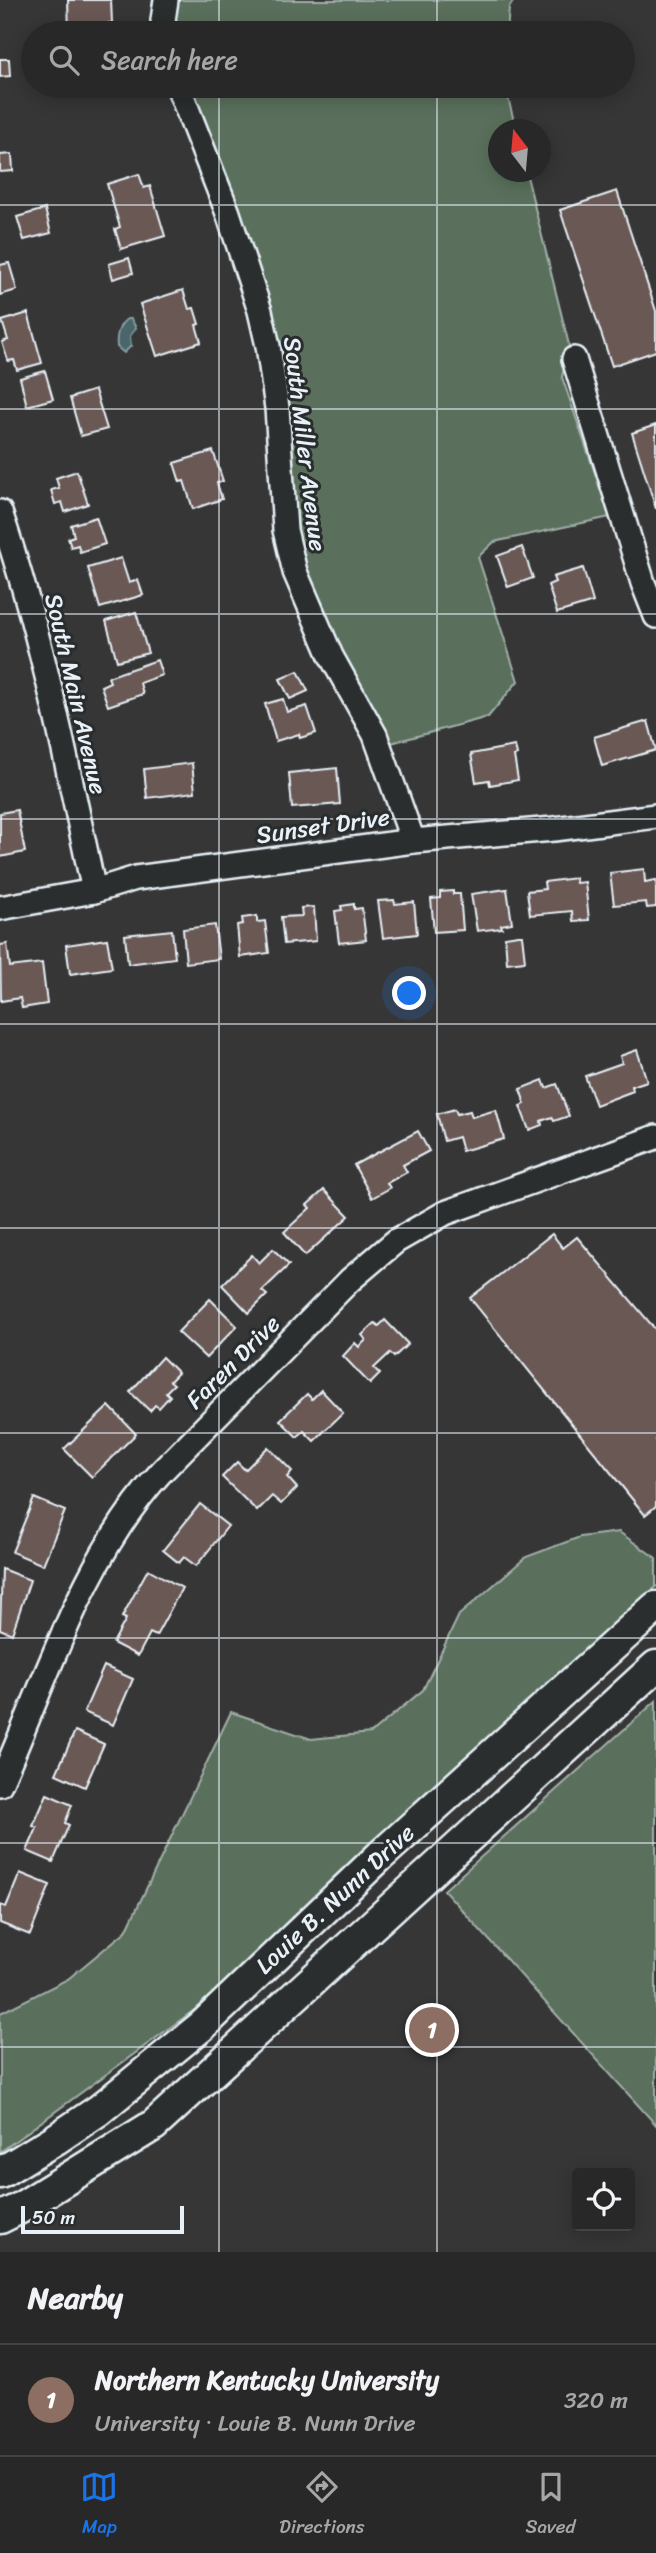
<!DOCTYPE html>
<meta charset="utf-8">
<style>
body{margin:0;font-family:Sriracha,sans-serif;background:#313030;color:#f1f3f6}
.controls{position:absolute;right:21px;bottom:21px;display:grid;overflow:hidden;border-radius:7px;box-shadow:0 4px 18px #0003}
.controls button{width:63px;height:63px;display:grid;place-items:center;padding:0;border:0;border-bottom:2px solid #454445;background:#292828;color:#f1f3f6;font:35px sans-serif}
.compass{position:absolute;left:488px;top:119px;width:63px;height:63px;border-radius:50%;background:#292828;box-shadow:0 4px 18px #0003;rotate:344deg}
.scale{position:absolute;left:21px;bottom:18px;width:163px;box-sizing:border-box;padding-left:7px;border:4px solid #e8f1f8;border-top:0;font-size:19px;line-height:24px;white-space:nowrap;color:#e8f1f8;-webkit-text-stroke:5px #2a2d2e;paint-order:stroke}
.you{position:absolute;left:410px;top:994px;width:24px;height:24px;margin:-18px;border:5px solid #fff;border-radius:50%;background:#1a73e8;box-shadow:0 0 0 10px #1a73e833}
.badge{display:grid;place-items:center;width:46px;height:46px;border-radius:50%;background:#1a73e8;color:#fff;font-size:23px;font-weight:700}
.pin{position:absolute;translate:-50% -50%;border:4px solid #fff;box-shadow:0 2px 7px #0006}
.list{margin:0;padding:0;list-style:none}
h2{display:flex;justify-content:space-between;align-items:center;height:91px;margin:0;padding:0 28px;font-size:30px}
h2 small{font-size:23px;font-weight:400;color:#a5a6a8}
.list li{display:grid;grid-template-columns:46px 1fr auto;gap:21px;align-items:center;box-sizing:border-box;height:112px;padding:0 28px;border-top:2px solid #454445}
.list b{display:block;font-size:26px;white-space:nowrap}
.list p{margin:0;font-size:23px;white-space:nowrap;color:#a5a6a8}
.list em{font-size:23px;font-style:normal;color:#a5a6a8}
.icon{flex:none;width:38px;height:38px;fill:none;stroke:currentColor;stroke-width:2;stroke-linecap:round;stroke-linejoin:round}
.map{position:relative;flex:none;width:656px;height:2252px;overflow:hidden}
.search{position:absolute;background:#292828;box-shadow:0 4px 18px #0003;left:21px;right:21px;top:21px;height:77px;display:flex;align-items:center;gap:18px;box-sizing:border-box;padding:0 24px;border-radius:38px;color:#a5a6a8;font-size:26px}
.sheet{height:203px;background:#292828}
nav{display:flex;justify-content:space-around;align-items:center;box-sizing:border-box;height:98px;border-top:2px solid #454445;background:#292828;font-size:19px;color:#a5a6a8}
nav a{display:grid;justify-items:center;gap:4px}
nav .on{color:#1a73e8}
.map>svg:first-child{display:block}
</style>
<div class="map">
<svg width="656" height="2252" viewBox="0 0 656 2252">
<rect width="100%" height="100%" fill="#373636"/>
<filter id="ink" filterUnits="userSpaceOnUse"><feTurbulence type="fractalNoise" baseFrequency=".0143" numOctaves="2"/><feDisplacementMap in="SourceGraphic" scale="14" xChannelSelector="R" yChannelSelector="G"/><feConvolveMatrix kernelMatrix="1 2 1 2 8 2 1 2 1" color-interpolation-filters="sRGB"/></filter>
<g filter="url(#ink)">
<g fill="#5a705c" stroke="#a1b0aa" stroke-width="2">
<path d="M175 0H514L509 8 507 33H175L172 11Z"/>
<path d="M186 86H505L516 129 498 130V172H526L569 345 562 377 610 517 494 542 478 557 518 681 488 717 391 743 371 702 320 613 300 555 291 500 283 387Z"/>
<path d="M619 1532 656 1558V1587L364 1849 212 1997 0 2152V2013L68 1979 126 1931 231 1712 311 1739 371 1733 423 1690 459 1615 526 1557 580 1537Z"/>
<path d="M656 1701V2125L444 1890Z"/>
</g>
<path fill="#48666b" stroke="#889ea3" stroke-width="2" d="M127 319H131L136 328 130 336 131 346 124 353 117 347C116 337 118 325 127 319Z"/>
<g fill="#6b5954" stroke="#e8f1f8" stroke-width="2">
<path d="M68 0H111L112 23H108V33H69Z"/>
<path d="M0 59H9L10 76 0 77Z"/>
<path d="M12 154 13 171 0 172V155Z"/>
<path d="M139 174 144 188 150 186 165 236 121 249 115 229 120 227 107 184Z"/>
<path d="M617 191 656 311V351L612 366 560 210Z"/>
<path d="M45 209 51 233 24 240 17 217Z"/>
<path d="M129 258 133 273 113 279 109 264Z"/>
<path d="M9 263 17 290 0 295V265Z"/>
<path d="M183 290 189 309 194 308 199 324 196 325 201 342 157 356 140 304Z"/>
<path d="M28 313 42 363 17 370 14 360 8 361 2 342 8 340 2 321Z"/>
<path d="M45 371 53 399 27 406 20 378Z"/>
<path d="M95 390 107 429 81 436 70 398Z"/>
<path d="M656 425V509L632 433Z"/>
<path d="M213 451 223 481 217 483 222 499 193 509 184 481 180 482 174 463Z"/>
<path d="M77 471 88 504 65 512 62 502 55 504 51 490 59 488 56 478Z"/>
<path d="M96 517 105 544 80 552 78 545 71 547 68 538 74 536 71 525Z"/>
<path d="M522 547 533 578 508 587 497 556Z"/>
<path d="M121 558 129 583 138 580 143 595 100 608 88 568Z"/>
<path d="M583 568 593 602 557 613 548 585 555 582 553 577Z"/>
<path d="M136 612 148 653 117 661 106 621Z"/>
<path d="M157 660 162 675 140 683 143 694 108 706 101 686 110 682 108 677Z"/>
<path d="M298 671 308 691 290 699 280 679Z"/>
<path d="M283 699 287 712 307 706 316 733 300 738 299 734 276 741 265 704Z"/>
<path d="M648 721 656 750 602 766 594 737Z"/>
<path d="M515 746 517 755 514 756 518 780 490 785 489 780 476 782 471 754Z"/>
<path d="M192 763 195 792 147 798 144 769Z"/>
<path d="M337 768 340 804 292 808 289 773Z"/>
<path d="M17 810 25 852 0 857V813Z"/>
<path d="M644 869 645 882 656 880V907L647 908 646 902 614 905 610 873Z"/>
<path d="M575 878 576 883 585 882 589 920 573 921 572 911 530 915 527 891 545 889 544 882Z"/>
<path d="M507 889 512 923 501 925 502 928 477 931 471 894Z"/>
<path d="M453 891V894H460L463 930 434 932 431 899 440 898V892Z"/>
<path d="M394 900 395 904 414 902 417 934 383 938 378 901Z"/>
<path d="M354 904V909L362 908 366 940 339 943 335 911 342 910 341 906Z"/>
<path d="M314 907 316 941 284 944 281 917 302 916 301 908Z"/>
<path d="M257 916V922L265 921 269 953 240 957 237 925 243 924 242 918Z"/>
<path d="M215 925 219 959 186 963 183 929Z"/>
<path d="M172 930 175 958 128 964 125 935Z"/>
<path d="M518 935H522L525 961 507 963 505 937Z"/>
<path d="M107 939 112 968 70 974 66 945Z"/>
<path d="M7 944 10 967 42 963 47 1004 22 1008 20 998 1 1001 0 945Z"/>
<path d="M637 1050 647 1081 632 1086 633 1091 596 1105 585 1076 622 1063 620 1056Z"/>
<path d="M543 1080 546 1088 557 1084 569 1116 554 1121 552 1117 541 1121 542 1125 529 1130 520 1106 525 1104 520 1089Z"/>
<path d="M455 1109 457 1114 470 1111 472 1117 496 1110 504 1139 462 1151 458 1137 444 1141 437 1114Z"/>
<path d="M418 1131 429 1151 403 1165 407 1172 387 1183 390 1188 372 1198 354 1165Z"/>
<path d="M324 1190 349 1216 305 1256 284 1232 310 1208 307 1205Z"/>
<path d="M552 1234 563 1248 577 1237 656 1330V1506L645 1515 470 1298Z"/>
<path d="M273 1249 289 1265 262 1291 267 1295 249 1313 222 1285 252 1255 259 1263Z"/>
<path d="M210 1299 237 1326 206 1358 178 1332Z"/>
<path d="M385 1320 408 1344 394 1357 390 1353 374 1368 380 1374 370 1384 343 1356 355 1343 359 1347 366 1340 362 1335 375 1323 379 1326Z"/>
<path d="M162 1357 178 1373 170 1381 174 1384 166 1392 170 1396 159 1408 155 1405 150 1411 130 1392Z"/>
<path d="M321 1390 343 1413 314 1441 304 1431 297 1437 280 1420 307 1394 312 1399Z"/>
<path d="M109 1406 136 1434 92 1477 64 1449Z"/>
<path d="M268 1447 292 1471 287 1477 297 1488 281 1504 272 1496 257 1511 222 1477 237 1462 245 1470Z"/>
<path d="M34 1498 65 1511 43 1565 12 1552Z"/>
<path d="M200 1504 228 1526 196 1566 184 1557 179 1563 163 1550Z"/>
<path d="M2 1569 30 1580 12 1634 0 1629Z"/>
<path d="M148 1569 182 1588 156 1636 150 1633 138 1656 113 1643 126 1619 122 1617Z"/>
<path d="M104 1666 133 1679 113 1725 84 1712Z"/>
<path d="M75 1731 104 1744 85 1787 56 1774Z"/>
<path d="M47 1794 72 1805 65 1823 69 1825 53 1862 27 1851 37 1828 33 1826Z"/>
<path d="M20 1873 50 1885 30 1935 0 1923V1905L6 1907Z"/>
</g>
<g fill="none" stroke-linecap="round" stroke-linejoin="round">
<g stroke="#e8f1f8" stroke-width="28">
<g id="minor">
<path d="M166 0 163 20 166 33"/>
<path d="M178 86 228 213 260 311 268 346 277 408 285 530 295 572 331 656 375 735 413 841"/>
<path d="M574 359 643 583 656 616"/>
<path d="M0 512C42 635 67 764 94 891"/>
<path d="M0 908 94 891 136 878 413 841 554 829 656 816"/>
<path d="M0 1784C47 1679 83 1557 162 1471L350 1280 396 1241 445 1213 656 1137"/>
</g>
</g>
<g stroke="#e8f1f8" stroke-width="35">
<g id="major">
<path d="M0 2173 56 2139 99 2110 203 2025 380 1856 656 1607"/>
<path d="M0 2218 20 2208 154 2125 656 1666"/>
</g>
</g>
<use href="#minor" stroke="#2a2d2e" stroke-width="23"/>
<use href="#major" stroke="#2a2d2e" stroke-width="30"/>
</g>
</g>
<path fill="none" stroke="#e8f1f8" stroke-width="2" stroke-opacity="0.55" d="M219 0V33M437 0V33M219 86V2252M437 86V2252M0 205H656M0 409H656M0 614H656M0 819H656M0 1024H656M0 1228H656M0 1433H656M0 1638H656M0 1843H656M0 2047H656"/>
<g text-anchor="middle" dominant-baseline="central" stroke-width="6" stroke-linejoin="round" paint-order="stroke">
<g font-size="24" fill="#e8f1f8" stroke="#2a2d2e">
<text transform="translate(305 444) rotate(83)">South Miller Avenue</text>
<text transform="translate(76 694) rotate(77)">South Main Avenue</text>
<text transform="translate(323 826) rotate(-8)">Sunset Drive</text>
<text transform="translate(233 1362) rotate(-45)">Faren Drive</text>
<text transform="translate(335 1899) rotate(-43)">Louie B. Nunn Drive</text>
</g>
</g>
</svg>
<div class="controls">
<button><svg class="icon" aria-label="locate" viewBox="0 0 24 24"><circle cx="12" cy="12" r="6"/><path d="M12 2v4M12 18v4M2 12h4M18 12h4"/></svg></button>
</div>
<svg class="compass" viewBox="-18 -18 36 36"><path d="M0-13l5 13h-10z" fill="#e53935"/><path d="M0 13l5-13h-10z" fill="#a5a6a8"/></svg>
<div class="scale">50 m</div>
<div class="you"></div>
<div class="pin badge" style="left:432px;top:2030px;background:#8d6e63">1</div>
<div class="search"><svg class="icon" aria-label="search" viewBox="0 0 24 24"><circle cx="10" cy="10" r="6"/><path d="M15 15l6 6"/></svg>Search here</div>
</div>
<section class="sheet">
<h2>Nearby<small></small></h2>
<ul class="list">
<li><span class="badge" style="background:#8d6e63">1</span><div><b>Northern Kentucky University</b><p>University · Louie B. Nunn Drive</p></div><em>320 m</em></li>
</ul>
</section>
<nav>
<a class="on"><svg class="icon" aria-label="map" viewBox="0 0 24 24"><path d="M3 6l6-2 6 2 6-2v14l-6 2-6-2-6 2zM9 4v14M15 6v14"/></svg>Map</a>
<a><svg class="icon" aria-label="directions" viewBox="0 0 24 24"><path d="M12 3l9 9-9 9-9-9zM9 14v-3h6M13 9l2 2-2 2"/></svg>Directions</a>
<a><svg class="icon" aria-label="saved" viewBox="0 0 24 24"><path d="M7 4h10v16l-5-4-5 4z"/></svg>Saved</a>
</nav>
